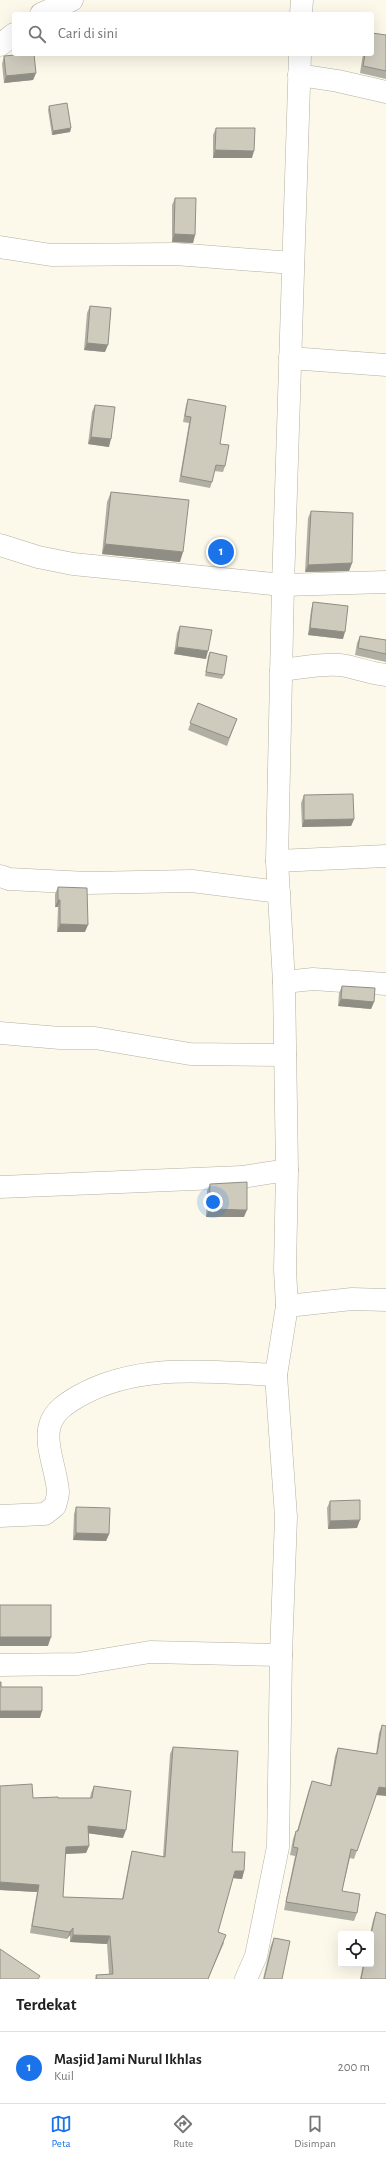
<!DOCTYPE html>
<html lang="id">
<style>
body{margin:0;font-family:"Alegreya Sans",sans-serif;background:#f2f2f2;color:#222}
.controls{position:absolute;right:12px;bottom:12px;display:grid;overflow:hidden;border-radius:4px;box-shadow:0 4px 16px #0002}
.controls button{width:36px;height:36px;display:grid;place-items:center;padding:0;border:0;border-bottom:1px solid #e0e0e0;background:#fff;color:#222;font:20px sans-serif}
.you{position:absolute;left:213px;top:1202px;width:14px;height:14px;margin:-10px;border:3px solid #fff;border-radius:50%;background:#1a73e8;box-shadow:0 0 0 6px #1a73e833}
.badge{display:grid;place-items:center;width:26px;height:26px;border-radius:50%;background:#1a73e8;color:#fff;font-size:13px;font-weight:700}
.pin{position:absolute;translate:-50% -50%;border:2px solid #fff;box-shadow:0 1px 4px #0006}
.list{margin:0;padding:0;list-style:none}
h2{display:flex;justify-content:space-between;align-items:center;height:52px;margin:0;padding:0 16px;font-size:17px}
h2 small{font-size:13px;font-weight:400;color:#767676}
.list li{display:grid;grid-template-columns:26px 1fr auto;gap:12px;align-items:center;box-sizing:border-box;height:72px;padding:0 16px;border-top:1px solid #e0e0e0}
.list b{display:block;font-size:15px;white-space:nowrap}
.list p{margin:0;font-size:13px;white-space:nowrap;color:#767676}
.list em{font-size:13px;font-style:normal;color:#767676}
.icon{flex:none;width:22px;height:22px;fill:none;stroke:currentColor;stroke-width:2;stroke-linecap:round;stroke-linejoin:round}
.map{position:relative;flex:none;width:386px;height:1979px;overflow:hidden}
.search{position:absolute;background:#fff;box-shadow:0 4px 16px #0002;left:12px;right:12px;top:12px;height:44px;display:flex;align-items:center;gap:10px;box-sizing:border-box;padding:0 14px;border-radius:4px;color:#767676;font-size:15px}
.sheet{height:124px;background:#fff}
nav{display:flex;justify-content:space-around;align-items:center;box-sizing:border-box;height:56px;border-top:1px solid #e0e0e0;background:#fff;font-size:11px;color:#767676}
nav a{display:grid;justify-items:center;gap:2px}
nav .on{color:#1a73e8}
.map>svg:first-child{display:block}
</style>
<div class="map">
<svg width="386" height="1979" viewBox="0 0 386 1979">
<rect width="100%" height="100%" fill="#fcf9ea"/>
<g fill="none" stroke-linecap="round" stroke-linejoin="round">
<g stroke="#b3b0a2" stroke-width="23">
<g id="minor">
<path d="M41 14 72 0"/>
<path d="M301 14 302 0"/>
<path d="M0 45 14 34"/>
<path d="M299 75 338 81 386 92"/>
<path d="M0 247 51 255 175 254 293 263"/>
<path d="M290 358 386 365"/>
<path d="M0 545 38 557 73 564 283 585 386 582"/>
<path d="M281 670C300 668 322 663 340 665 356 667 371 674 386 675"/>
<path d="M277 861 386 856"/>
<path d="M0 876 9 879 87 883 192 881 279 892"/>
<path d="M284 982 313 979 386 984"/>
<path d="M0 1033 60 1038H95L190 1054 285 1055"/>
<path d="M0 1187 242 1177 287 1170"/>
<path d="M287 1306 352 1299 386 1300"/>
<path d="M0 1516 45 1514 55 1506C56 1502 58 1496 58 1492 57 1472 44 1444 50 1425 54 1411 67 1403 79 1396 139 1362 210 1372 276 1375"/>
<path d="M0 1665 78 1664 150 1652 281 1655"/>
<path d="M246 1979 256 1956 278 1847 281 1655 286 1517 276 1375 287 1306 285 1270 287 1170 284 982 277 861 283 585 300 54"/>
</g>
</g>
<use href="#minor" stroke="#fff" stroke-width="22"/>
</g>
<g fill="#b1afa3">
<path d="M386 35V79L360 73 363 54H372Z"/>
<path d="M4 56 36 73 33 80 4 83 2 64Z"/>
<path d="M49 106 71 128 70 132 52 135 48 110Z"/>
<path d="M216 128 252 158H213V135Z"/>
<path d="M175 198 195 235 193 243 172 242V205Z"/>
<path d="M90 306 105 352 84 350 87 313Z"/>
<path d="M188 399 220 444 225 466 223 472 214 471 212 482 210 488 179 482 189 423 183 422 186 405Z"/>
<path d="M95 405 109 447 88 444 92 412Z"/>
<path d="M111 492 180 562 102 554 107 502Z"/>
<path d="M311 511 352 563 349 571 305 572 308 518Z"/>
<path d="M313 602 343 639 308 635 311 610Z"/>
<path d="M180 626 206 659 174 654 177 633Z"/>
<path d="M360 636 386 640V662L355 655 357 643Z"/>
<path d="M210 652 224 675 222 679 205 676 208 656Z"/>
<path d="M198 703 237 719 227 746 188 730Z"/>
<path d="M304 795 354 819 351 826 302 827 301 803Z"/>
<path d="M58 887 85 932H57L58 907H55V894Z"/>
<path d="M342 986 374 1002 371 1009 338 1006 339 993Z"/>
<path d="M210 1184 244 1217H206L207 1191Z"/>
<path d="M330 1501 357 1528 328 1529 327 1508Z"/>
<path d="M76 1507 109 1534 106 1541 73 1540 74 1514Z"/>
<path d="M382 1725 376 1795 354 1859 350 1858 342 1891 357 1913 354 1921 284 1910 295 1856 290 1855 293 1839 296 1831H297L309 1789 312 1781 330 1786 335 1756 338 1748 376 1754 379 1733Z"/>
<path d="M173 1747 244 1871 242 1879 233 1878 218 1932 224 1943 208 1979H95L96 1975 109 1974 107 1944 70 1942V1935L67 1939 30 1933 37 1892 0 1890V1786L33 1798H90L91 1793 94 1786 123 1838 88 1833 89 1846 86 1853 65 1854 63 1897 122 1899 130 1858 132 1851 163 1857 170 1754Z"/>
<path d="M376 1912 386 1979H360L363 1964H371V1934H370L373 1920Z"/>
<path d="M274 1938 282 1979H263L271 1945Z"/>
</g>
<g fill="#908e84">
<path d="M36 73 33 80 4 83 6 76Z"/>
<path d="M71 128 70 132 52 135 53 131Z"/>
<path d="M215 150 254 151 252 158H213Z"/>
<path d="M174 234 195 235 193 243 172 242Z"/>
<path d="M87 343 108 345 105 352 84 350Z"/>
<path d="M91 437 111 439 109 447 88 444Z"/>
<path d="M105 544 183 552 180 562 102 554Z"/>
<path d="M352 563 349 571 305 572 308 565Z"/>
<path d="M310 628 345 632 343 639 308 635Z"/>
<path d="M177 647 208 651 206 659 174 654Z"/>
<path d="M354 819 351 826 302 827 304 820Z"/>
<path d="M58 900H60L58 907H55Z"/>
<path d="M60 924 88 925 85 932H57Z"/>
<path d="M341 999 374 1002 371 1009 338 1006Z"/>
<path d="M209 1209 247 1210 244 1217H206Z"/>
<path d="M360 1520 357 1528 328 1529 330 1521Z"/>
<path d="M76 1533 109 1534 106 1541 73 1540Z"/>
<path d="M0 1637H51L48 1646H0Z"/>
<path d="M0 1711H42L40 1718H0Z"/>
<path d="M379 1787 386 1788V1796L376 1795Z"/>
<path d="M88 1826 126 1830 123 1838 86 1833Z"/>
<path d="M89 1846 86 1853 63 1854 66 1847Z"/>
<path d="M235 1871H244L242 1879 232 1878Z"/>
<path d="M0 1882 39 1885 37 1892 0 1890Z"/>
<path d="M73 1928 70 1935 67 1939 70 1932Z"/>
<path d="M73 1935 110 1936 107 1944 70 1942Z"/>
</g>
<g fill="#cecbbd" stroke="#908e84">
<path d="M372 33 386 35V71L363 66 365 54H372Z"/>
<path d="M27 54H34L36 73 6 76 4 56Z"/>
<path d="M67 103 71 128 53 131 49 106Z"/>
<path d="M216 128H255L254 151 215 150Z"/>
<path d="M175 198H196L195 235 174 234Z"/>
<path d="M90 306 111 308 108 345 87 343Z"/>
<path d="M188 399 226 406 220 444 229 445 225 466 216 465 212 482 181 476 191 417 185 416Z"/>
<path d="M95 405 115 407 111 439 91 437Z"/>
<path d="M111 492 189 500 183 552 105 544Z"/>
<path d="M311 511 353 513 352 563 308 565Z"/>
<path d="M313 602 348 606 345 632 310 628Z"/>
<path d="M180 626 212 630 208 651 177 647Z"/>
<path d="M360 636 386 640V654L358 648Z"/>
<path d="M210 652 227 656 224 675 206 672Z"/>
<path d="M198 703 237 719 229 738 190 723Z"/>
<path d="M353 794 354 819 304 820V795Z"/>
<path d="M58 887 87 888 88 925 60 924V900H58Z"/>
<path d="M342 986 375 988 374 1002 341 999Z"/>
<path d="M247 1182V1210L209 1209 210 1184Z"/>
<path d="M360 1500V1520L330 1521V1501Z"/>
<path d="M76 1507 110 1508 109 1534 76 1533Z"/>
<rect x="0" y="1605" width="51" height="32"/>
<path d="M0 1682H1V1687H42V1711H0Z"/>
<path d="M382 1725 386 1726V1788L379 1787 357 1851 351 1849 342 1891 360 1894 357 1913 286 1902 298 1848 293 1847 296 1831H298L312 1781 331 1786 338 1748 377 1754Z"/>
<path d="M173 1747 238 1751 232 1852H245L244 1871H235L218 1932 226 1935 208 1979H97L96 1975 113 1974 110 1936 73 1935V1928L70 1932 32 1926 39 1885 0 1882V1786L32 1784 33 1798 58 1797V1798H92L94 1786 131 1791 126 1830 88 1826 89 1846 66 1847 63 1897 123 1899 132 1851 165 1857Z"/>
<path d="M376 1912 386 1915V1979H361L364 1964H371V1934Z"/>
<path d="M274 1938 290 1941 282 1979H264Z"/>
<path d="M0 1949 40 1976 38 1979H0Z"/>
</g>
</svg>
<div class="controls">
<button><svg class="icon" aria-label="locate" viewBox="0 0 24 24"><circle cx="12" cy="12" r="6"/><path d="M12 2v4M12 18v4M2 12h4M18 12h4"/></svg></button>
</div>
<div class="you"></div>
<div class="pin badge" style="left:221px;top:552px">1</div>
<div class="search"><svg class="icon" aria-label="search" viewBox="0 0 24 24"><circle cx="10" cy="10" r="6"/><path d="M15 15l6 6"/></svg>Cari di sini</div>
</div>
<section class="sheet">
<h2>Terdekat<small></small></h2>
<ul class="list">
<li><span class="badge">1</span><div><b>Masjid Jami Nurul Ikhlas</b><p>Kuil</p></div><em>200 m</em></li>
</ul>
</section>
<nav>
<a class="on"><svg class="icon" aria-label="map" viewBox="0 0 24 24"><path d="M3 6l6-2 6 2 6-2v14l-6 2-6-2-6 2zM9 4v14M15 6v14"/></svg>Peta</a>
<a><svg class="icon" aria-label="directions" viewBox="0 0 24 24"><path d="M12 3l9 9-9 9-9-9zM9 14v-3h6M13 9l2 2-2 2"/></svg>Rute</a>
<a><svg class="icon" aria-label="saved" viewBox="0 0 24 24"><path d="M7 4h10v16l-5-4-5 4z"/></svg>Disimpan</a>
</nav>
